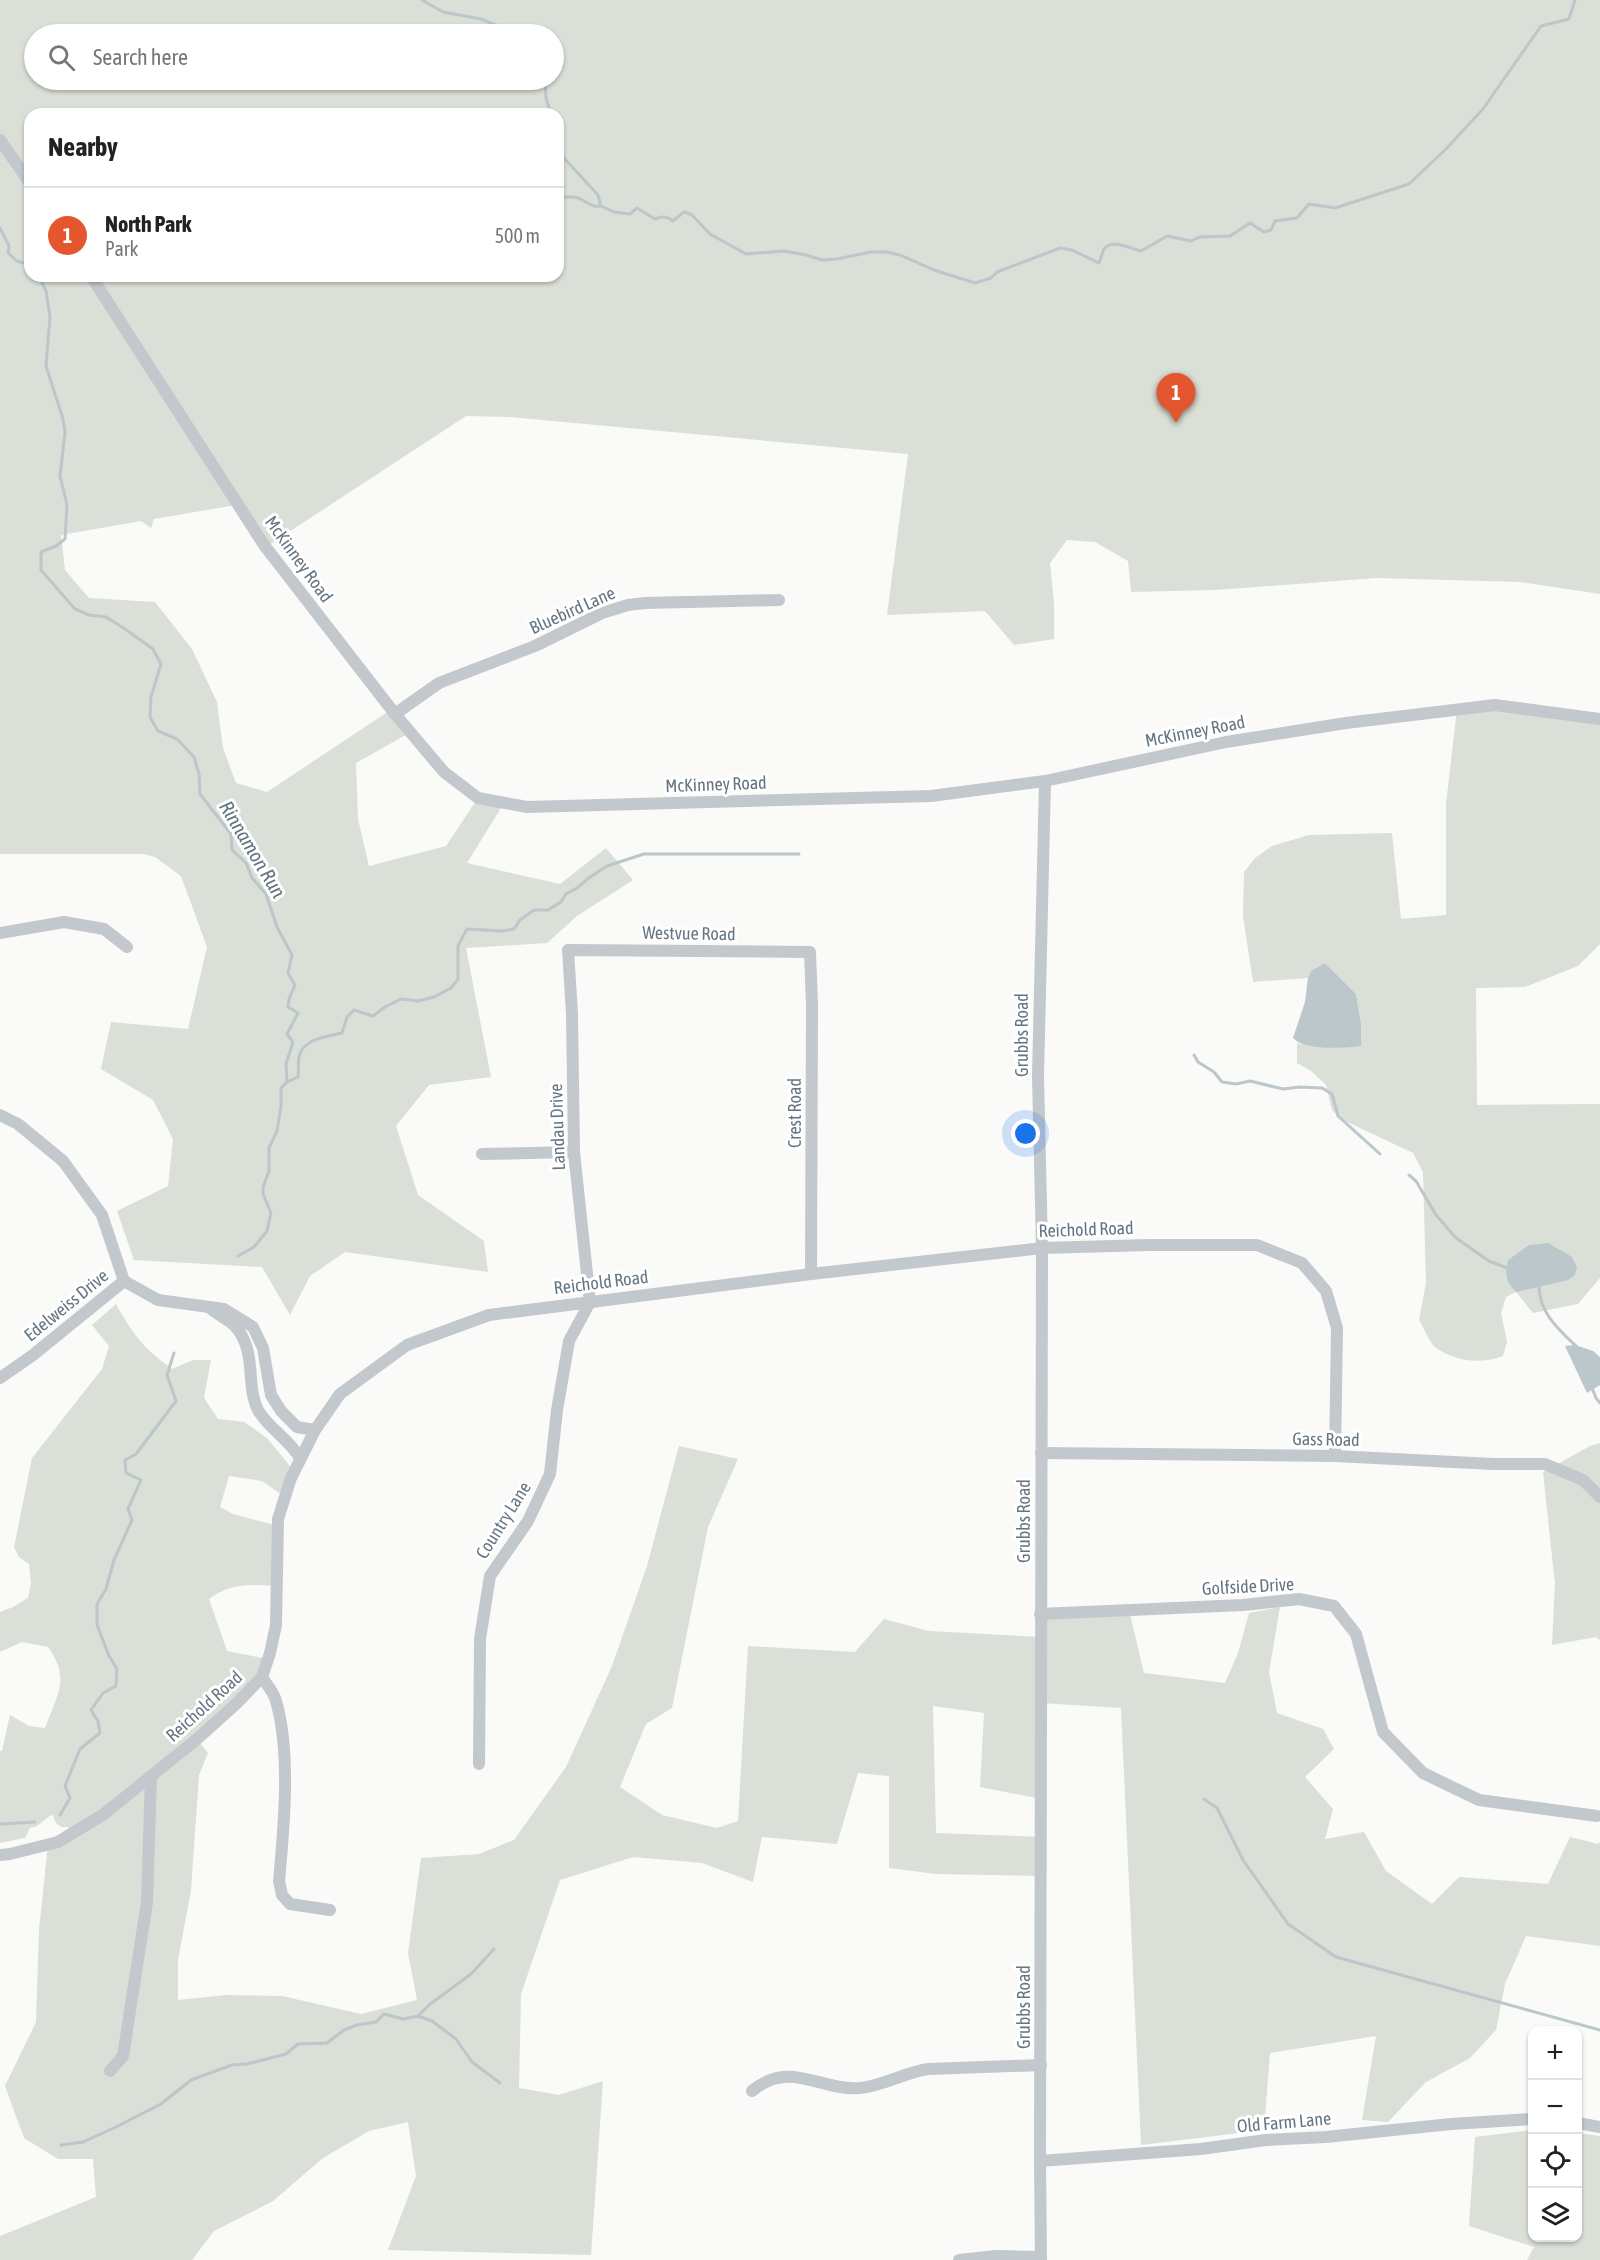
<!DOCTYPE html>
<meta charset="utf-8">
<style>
body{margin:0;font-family:"Asap Condensed",sans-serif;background:#f2f2f2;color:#222}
.controls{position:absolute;right:18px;bottom:18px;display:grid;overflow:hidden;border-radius:12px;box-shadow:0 2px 4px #0004}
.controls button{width:54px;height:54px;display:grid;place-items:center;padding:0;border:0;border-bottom:2px solid #e0e0e0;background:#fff;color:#222;font:30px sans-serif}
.you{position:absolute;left:1026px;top:1134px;width:21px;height:21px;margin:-15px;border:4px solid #fff;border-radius:50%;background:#1a73e8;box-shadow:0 0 0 9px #1a73e833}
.badge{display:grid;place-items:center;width:39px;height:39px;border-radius:50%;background:#e4572e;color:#fff;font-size:20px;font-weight:700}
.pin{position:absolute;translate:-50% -50px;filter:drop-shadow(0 2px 3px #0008)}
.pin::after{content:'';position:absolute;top:32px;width:21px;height:18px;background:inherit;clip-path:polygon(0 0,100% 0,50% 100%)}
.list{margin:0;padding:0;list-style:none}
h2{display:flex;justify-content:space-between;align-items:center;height:78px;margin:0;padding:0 24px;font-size:26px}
h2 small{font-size:20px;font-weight:400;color:#767676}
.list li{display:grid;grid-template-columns:39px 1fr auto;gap:18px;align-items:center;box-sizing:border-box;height:96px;padding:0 24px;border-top:2px solid #e0e0e0}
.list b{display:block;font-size:22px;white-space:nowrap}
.list p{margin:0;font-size:20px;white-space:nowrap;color:#767676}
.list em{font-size:20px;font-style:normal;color:#767676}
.icon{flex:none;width:33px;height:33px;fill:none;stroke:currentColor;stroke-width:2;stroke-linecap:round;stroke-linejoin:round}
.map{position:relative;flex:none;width:1600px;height:2260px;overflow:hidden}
.search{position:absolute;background:#fff;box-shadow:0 2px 4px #0004;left:24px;top:24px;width:540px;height:66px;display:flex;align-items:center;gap:15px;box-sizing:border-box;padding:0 21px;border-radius:33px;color:#767676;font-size:22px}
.panel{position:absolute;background:#fff;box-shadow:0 2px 4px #0004;left:24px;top:108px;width:540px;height:174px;border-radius:18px}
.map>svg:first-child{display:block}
</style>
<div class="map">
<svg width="1600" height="2260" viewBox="0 0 1600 2260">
<rect width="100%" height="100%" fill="#fafaf8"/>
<g fill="#dadfd7" fill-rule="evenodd">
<path d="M0 0H1600V594L1520 582 1376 578 1215 590 1131 592 1128 561 1095 542 1067 540 1050 563 1054 603V639L1014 645 985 611 887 615 908 454 510 417 466 416 269 545 242 504 154 519 151 528 141 521 61 535 65 570 89 598 155 602 192 649 217 702 223 748 236 783 267 792 392 709 411 732 356 763 358 819 369 866 446 846 478 798 504 803 467 863 560 884 606 848 633 880 577 916 547 943 466 948 491 1077 429 1085 396 1126 418 1195 484 1241 488 1272 345 1252 310 1276 290 1315 262 1267 134 1260 117 1211 168 1186 173 1139 153 1100 101 1069 111 1022 188 1029 207 947 181 876 155 857 143 854H0ZM34 34H554V80H34ZM30 114H558V276H30Z"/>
<path d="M1495 705 1600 719V944L1578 966 1525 987 1476 988 1477 1105 1600 1104V1278L1578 1304 1533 1313 1516 1292 1506 1297 1501 1313 1507 1342 1503 1356C1482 1364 1456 1362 1436 1348 1429 1342 1424 1328 1419 1320L1426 1283 1423 1172 1413 1153 1341 1119 1332 1110 1326 1085 1311 1071 1297 1063V1043L1306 1045 1361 1046V1023L1356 994 1325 963 1311 971 1308 978 1253 982 1243 916 1244 872 1255 858 1272 846 1309 835 1392 833 1401 919 1446 915V804L1457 709Z"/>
<path d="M116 1304C134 1336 142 1347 172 1369L193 1360H211L204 1398 218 1419 244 1422 267 1438 294 1471 285 1497 262 1481 229 1476 220 1507 233 1514 278 1526 277 1586C252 1584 229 1583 209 1599L227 1651 268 1659 262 1677 197 1739 208 1753 199 1775 191 1890 178 1960V2000L226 1995 282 1996 361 2014 417 2000 408 1953 421 1858 479 1854 514 1840 566 1767 612 1666 647 1566 679 1446 738 1459 708 1527 672 1708 646 1724 620 1787 662 1815 717 1828 738 1821 748 1646 855 1652 884 1619 929 1631 1040 1637V1614L1129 1610 1144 1673 1225 1683 1238 1653 1249 1613 1280 1607 1269 1672 1277 1713 1323 1729 1334 1749 1305 1777 1333 1809 1325 1839 1364 1832 1386 1871 1432 1904 1459 1877 1548 1884 1570 1837 1598 1844 1600 1842V1946L1526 1936 1505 1984 1496 2030 1470 2058 1426 2082 1388 2122 1362 2120 1376 2036 1270 2053 1264 2130 1141 2145 1121 1708 1041 1703V1799L980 1787 984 1713 933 1706 936 1833 1041 1837V1876L936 1874 889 1868V1776L858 1773 837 1844 762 1837 753 1882 702 1863 633 1857 560 1880 521 1994 519 2088 559 2095 603 2081 591 2255 388 2250 416 2176 408 2122 369 2131 323 2158 273 2201 214 2231 192 2260H0V2236L96 2197 93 2159H58L24 2138 5 2086 36 2022 39 1930 48 1844 70 1834 68 1827H61L56 1823 52 1814 37 1826 30 1828 25 1838 0 1843V1751H2L10 1715 29 1726 45 1728C57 1695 71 1679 48 1647L22 1642 0 1652V1612L13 1607 28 1598 31 1583 29 1564 19 1557 14 1547 32 1458 102 1369 109 1346 92 1325Z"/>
<path d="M1600 1443V1640L1596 1637 1552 1645 1555 1584 1543 1472 1590 1446Z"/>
<path d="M1532 2130V2238H1578V2133L1600 2136V2260H1527L1534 2247 1469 2226 1475 2137Z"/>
</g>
<g fill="#bbc7cb">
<path d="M1325 963 1356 994 1361 1023V1046C1344 1048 1304 1051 1293 1038L1305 1002 1308 978 1311 971Z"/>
<path d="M1548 1243 1572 1257 1577 1267 1575 1275 1568 1280 1516 1292C1505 1281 1505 1275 1508 1260L1529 1245Z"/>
<path d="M1575 1345 1593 1351 1600 1357V1385L1587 1393 1565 1346Z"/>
</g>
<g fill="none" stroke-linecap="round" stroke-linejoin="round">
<g stroke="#bbc7cb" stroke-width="3">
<path d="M422 0 443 12 481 19 515 33V34"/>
<path d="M545 80 546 98 551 114"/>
<path d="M558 141 562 156 598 195 601 206"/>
<path d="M558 198C565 197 572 196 578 198 587 201 591 208 601 206L614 212 630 214 637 208 655 219C662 216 667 216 673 221L684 212 692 215 710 234 746 254 784 251 806 255 822 260 837 259 871 252H886L900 255 934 270 975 283 991 278 997 272 1060 248 1072 250 1099 263C1101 259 1102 253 1104 249 1112 238 1131 249 1141 251L1167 236 1191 241 1200 237 1230 236 1250 223 1264 232 1271 230 1275 221 1297 218 1309 204 1335 208 1409 184 1446 149 1483 109 1541 26 1569 19 1575 0"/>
<path d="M0 228 9 246 8 253 17 261 24 263 30 259"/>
<path d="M39 276 46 291 50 317 46 366 63 419 65 432 60 476 67 505 65 539 56 546 41 552V570L75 609 89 615 106 617 122 627 153 649 161 664 151 697 150 717 158 731 177 739 194 757 199 774 200 794 231 834 232 850 246 863 252 878 266 894 277 927 292 955 288 973 295 985 289 999 288 1007 298 1013 287 1034 293 1042 286 1064 287 1082 281 1088V1107L277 1131 269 1148V1171L263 1187V1194L271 1213 267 1231 254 1247 238 1256"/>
<path d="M1194 1055 1198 1062 1214 1072 1222 1082 1236 1084 1250 1081 1283 1089 1300 1087 1322 1088 1332 1094 1338 1116 1380 1154"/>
<path d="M287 1082 298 1077C299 1071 298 1063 299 1057 303 1038 327 1037 342 1033L347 1017 354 1010 373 1016 385 1007 401 999 418 1001 434 997 451 988 458 979V946L467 929 502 931 514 929 520 920 534 910H548L561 902 566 894 577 888 590 877 607 866 644 854H799"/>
<path d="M1409 1175 1416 1181 1436 1215 1456 1238 1489 1261 1510 1269"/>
<path d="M1536 1285 1539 1286C1539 1313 1559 1330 1577 1347"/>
<path d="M1592 1388 1596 1398 1600 1403"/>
<path d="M1204 1799 1217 1808 1243 1860 1288 1924 1336 1957 1600 2030"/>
<path d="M60 1815 70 1798 65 1786 80 1749 100 1733 98 1721 91 1710 103 1693 116 1686 117 1669 109 1656 97 1625V1604L106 1589 114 1560 132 1520 128 1509 141 1480 126 1473 125 1460 136 1454 176 1401 167 1375 174 1353"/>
<path d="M0 1824 35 1822"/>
<path d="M418 2016 429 2005 471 1974 494 1949"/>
<path d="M61 2145 83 2142 116 2127 161 2104 191 2080 232 2065 247 2064 286 2054 298 2044 327 2043 344 2030 357 2025 376 2022 384 2014 403 2019 418 2016 432 2021 456 2039 472 2062 500 2083"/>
</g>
<g stroke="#c3c8cc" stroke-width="12">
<path d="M0 140 30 183"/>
<path d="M91 276 264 545 395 714 444 772 478 798 527 807 931 796 1045 781 1226 742 1346 723 1495 705 1600 719"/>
<path d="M395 714 439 683 535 646 602 613 628 605 645 603 779 600"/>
<path d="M0 933 64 922 104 929 127 947"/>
<path d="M0 1115 18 1124 63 1161 102 1215 124 1281 158 1300 224 1309 253 1327 263 1348 271 1395 281 1411 297 1427 315 1430"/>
<path d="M482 1154 574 1152"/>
<path d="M209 1307C217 1315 228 1319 235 1326 258 1352 245 1385 258 1410 269 1429 289 1439 300 1458"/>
<path d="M0 1378 33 1355 124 1281"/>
<path d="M1041 1453 1335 1456 1493 1464H1545L1583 1480 1600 1497"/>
<path d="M1040 1614 1243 1605 1299 1599 1334 1606 1356 1634 1383 1732 1423 1773 1479 1800 1597 1816"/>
<path d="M262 1677C266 1684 274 1692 276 1701 291 1752 284 1827 279 1881L282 1895 290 1904 330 1910"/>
<path d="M479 1764 480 1639 490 1576 528 1521 550 1474 557 1410 569 1341 590 1302 574 1152 572 1014 568 950 810 952 812 1005 811 1274"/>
<path d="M0 1855 10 1854 58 1842 104 1814 197 1739 237 1703 262 1677 270 1653 276 1625 278 1519 291 1478 315 1430 340 1394 407 1345 489 1315 811 1274 1042 1248 1149 1245H1257L1302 1263 1326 1291 1337 1328 1335 1456"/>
<path d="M110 2071 123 2056 147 1902 151 1776"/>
<path d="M752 2091C791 2059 819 2091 860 2088 884 2086 905 2072 928 2069L1041 2065"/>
<path d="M1578 2123 1600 2127"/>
<path d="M1040 2161 1201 2149 1266 2140 1326 2137 1451 2124 1532 2119"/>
<path d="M959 2260 996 2256 1041 2257"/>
<path d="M1041 2260 1040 2161 1042 1248 1038 1076 1045 781"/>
</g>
</g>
<g text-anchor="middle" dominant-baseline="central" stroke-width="6" stroke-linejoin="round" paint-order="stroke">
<g font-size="18" fill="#657683" stroke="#fff">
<text transform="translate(299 559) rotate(54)">McKinney Road</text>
<text transform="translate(572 610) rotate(-24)">Bluebird Lane</text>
<text transform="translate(1195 731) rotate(-11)">McKinney Road</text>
<text transform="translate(716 784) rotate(-2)">McKinney Road</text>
<text transform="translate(689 933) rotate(1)">Westvue Road</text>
<text transform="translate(1021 1035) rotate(-90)">Grubbs Road</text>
<text transform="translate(794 1113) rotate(-90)">Crest Road</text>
<text transform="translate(557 1127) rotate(-92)">Landau Drive</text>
<text transform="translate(1086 1229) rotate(-2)">Reichold Road</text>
<text transform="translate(601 1282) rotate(-7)">Reichold Road</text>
<text transform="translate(66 1305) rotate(-39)">Edelweiss Drive</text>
<text transform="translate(1326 1439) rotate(1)">Gass Road</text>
<text transform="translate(503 1520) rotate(-58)">Country Lane</text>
<text transform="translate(1023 1521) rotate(-90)">Grubbs Road</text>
<text transform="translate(1248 1586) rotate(-3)">Golfside Drive</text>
<text transform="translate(204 1706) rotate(-42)">Reichold Road</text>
<text transform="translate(1023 2007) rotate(-90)">Grubbs Road</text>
<text transform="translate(1284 2122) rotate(-5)">Old Farm Lane</text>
</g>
<g font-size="20" font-style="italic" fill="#60757c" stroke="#fff">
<text transform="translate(253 849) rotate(59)">Rinnamon Run</text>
</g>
</g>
</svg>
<div class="controls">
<button>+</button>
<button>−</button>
<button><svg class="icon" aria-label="locate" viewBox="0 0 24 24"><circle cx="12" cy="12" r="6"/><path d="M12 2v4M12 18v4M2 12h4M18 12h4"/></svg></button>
<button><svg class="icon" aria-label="layers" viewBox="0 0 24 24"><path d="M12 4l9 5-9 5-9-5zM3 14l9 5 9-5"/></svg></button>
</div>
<div class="you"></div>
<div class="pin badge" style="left:1176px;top:423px">1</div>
<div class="search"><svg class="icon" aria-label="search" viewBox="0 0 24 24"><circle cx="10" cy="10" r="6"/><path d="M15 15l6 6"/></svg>Search here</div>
<section class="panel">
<h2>Nearby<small></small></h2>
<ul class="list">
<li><span class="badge">1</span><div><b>North Park</b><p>Park</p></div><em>500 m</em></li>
</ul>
</section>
</div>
